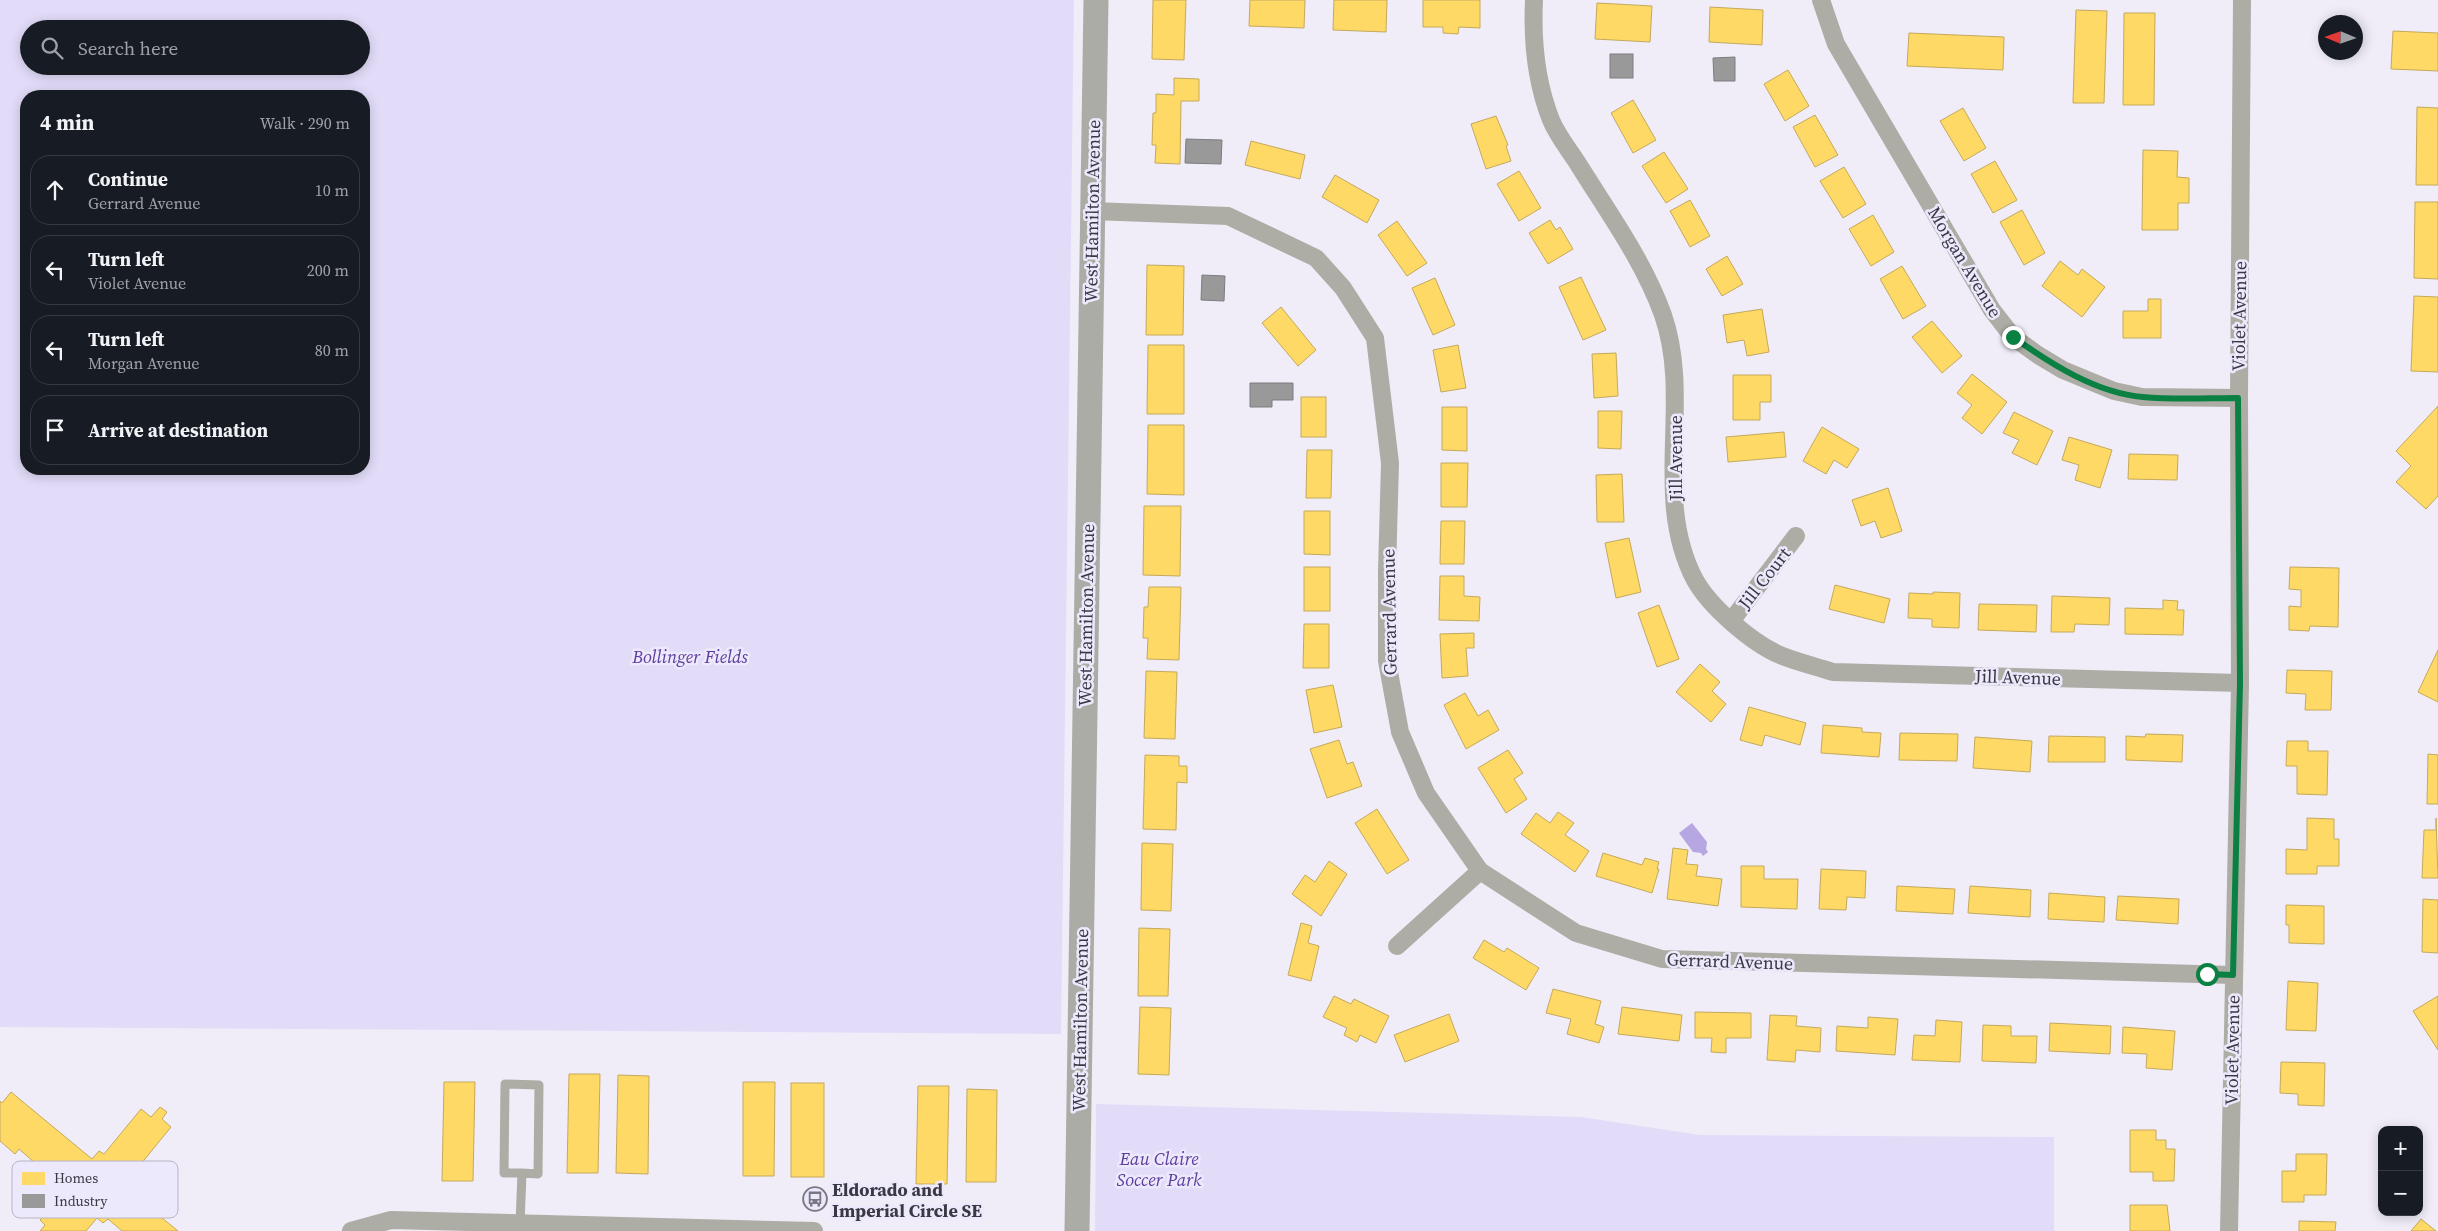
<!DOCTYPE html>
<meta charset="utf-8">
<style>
body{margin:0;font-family:"Source Serif 4",serif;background:#20242c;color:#f1f3f6}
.controls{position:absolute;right:15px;bottom:15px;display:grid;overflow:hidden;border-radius:10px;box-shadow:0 2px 12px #0003}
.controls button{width:45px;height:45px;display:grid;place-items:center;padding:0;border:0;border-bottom:1px solid #363941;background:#171b24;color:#f1f3f6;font:25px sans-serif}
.compass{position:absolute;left:2318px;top:15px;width:45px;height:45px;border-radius:50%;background:#171b24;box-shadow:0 2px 12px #0003;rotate:272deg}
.stop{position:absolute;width:15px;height:15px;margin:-11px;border:4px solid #0b8043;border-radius:50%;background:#fff}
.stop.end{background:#0b8043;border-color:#fff;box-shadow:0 1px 5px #0008}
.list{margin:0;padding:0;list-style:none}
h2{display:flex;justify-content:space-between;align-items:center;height:65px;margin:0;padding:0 20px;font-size:21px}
h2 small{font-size:16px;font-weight:400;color:#9ea1a6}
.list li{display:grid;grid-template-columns:32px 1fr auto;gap:15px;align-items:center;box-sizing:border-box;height:70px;margin:0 10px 10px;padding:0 10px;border:1px solid #363941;border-radius:20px}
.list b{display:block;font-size:19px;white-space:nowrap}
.list p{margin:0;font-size:16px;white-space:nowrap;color:#9ea1a6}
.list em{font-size:16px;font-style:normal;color:#9ea1a6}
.icon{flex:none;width:28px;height:28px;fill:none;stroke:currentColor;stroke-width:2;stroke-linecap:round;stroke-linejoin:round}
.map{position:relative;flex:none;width:2438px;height:1231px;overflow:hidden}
.search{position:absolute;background:#171b24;box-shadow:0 2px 12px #0003;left:20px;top:20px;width:350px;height:55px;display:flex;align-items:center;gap:12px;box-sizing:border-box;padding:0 18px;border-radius:28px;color:#9ea1a6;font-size:19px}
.panel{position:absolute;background:#171b24;box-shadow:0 2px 12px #0003;left:20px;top:90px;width:350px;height:385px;border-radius:20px}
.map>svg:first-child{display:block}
</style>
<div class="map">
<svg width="2438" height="1231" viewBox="0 0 2438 1231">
<rect width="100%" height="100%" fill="#f0edf8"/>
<g fill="#e3dcf9" fill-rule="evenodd">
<path d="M0 0H1074L1061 1034 0 1027ZM29 29H361V66H29ZM26 96H364V469H26Z"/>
<path d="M1096 1104 1581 1117 1700 1135 2054 1137V1231H1095Z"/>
</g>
<path fill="#b6a6e2" d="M1692 823 1707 842 1706 849 1708 852 1703 856 1701 853 1693 852 1679 833Z"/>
<g fill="#ffd966" stroke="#c4a95c">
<path d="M1153 0H1186L1184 60 1152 59Z"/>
<path d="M1250 0H1305L1304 28 1249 26Z"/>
<path d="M1334 0H1387L1386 32 1333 30Z"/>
<path d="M1423 0H1480V28L1459 27 1458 34 1443 33V27H1423Z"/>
<path d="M1597 3 1652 6 1650 42 1595 39Z"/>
<path d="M1710 7 1763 10 1762 45 1709 42Z"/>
<path d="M2076 10 2107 11 2104 103H2073Z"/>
<path d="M2124 13H2155L2154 105H2123Z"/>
<path d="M2393 31 2438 33V71L2391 69Z"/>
<path d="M1909 33 2004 37 2003 70 1907 66Z"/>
<path d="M1788 70 1809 106 1785 121 1764 84Z"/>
<path d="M1174 78 1199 79V101H1181L1180 164 1155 163 1156 145H1152L1153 113H1156V94L1174 95Z"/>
<path d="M1633 100 1656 140 1633 153 1611 113Z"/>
<path d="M2417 107 2438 108V185H2416Z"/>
<path d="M1963 108 1986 148 1964 161 1940 121Z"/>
<path d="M1815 115 1838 155 1815 167 1793 127Z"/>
<path d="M1496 116 1508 145 1506 146 1511 161 1486 169 1471 124Z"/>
<path d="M1251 141 1305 155 1300 179 1245 165Z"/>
<path d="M2143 150 2178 151 2177 177 2189 178V203H2178V230H2142Z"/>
<path d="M1664 152 1688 189 1666 203 1642 166Z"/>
<path d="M1995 161 2017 200 1993 213 1971 174Z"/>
<path d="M1844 167 1866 204 1843 218 1820 181Z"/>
<path d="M1519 171 1541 208 1519 221 1497 184Z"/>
<path d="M1335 175 1379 200 1367 223 1322 197Z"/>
<path d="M1690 200 1710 236 1690 247 1670 211Z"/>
<path d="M2415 202H2438V279L2414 278Z"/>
<path d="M2022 210 2045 253 2024 265 2000 222Z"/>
<path d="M1873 215 1894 252 1871 266 1849 229Z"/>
<path d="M1550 220 1556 230 1560 227 1573 249 1548 264 1529 233Z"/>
<path d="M1397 221 1427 263 1407 276 1378 235Z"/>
<path d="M1727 256 1743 284 1722 296 1706 269Z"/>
<path d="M2060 261 2078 275 2082 269 2105 287 2082 317 2042 286Z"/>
<path d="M1147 265 1184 266 1183 335H1146Z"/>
<path d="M1902 266 1926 306 1903 319 1880 279Z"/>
<path d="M1581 277 1606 330 1583 340 1559 287Z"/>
<path d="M1435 278 1455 325 1433 335 1412 288Z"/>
<path d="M2414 296 2438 297V372L2411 371Z"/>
<path d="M2148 299H2161V338H2123V311H2148Z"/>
<path d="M1281 307 1316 350 1298 366 1262 323Z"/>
<path d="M1762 309 1769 352 1747 356 1744 340 1727 343 1723 315Z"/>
<path d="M1932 321 1962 356 1942 373 1912 337Z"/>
<path d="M1148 345H1184V414H1147Z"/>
<path d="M1458 345 1466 388 1441 392 1433 350Z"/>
<path d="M1616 353 1618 396 1594 398 1592 354Z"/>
<path d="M1972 374 2007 402 1982 434 1962 418 1972 405 1957 393Z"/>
<path d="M1733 375H1771V402H1760V420H1733Z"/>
<rect x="1301" y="397" width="25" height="40"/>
<path d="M2438 406V496L2426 509 2396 482 2411 466 2396 451Z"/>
<path d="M1442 407H1467V451L1442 450Z"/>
<path d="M1598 411H1622L1621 449 1598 448Z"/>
<path d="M2014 412 2053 431 2037 465 2012 453 2019 440 2003 433Z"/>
<path d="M1148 425H1184V495L1147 494Z"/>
<path d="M1822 427 1859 449 1847 468 1834 460 1826 474 1803 461Z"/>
<path d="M1784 432 1786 457 1728 462 1726 437Z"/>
<path d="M2069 437 2112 450 2100 488 2075 480 2079 465 2062 460Z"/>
<path d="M1307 450H1332L1331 498H1306Z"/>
<path d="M2129 454 2178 455 2177 480 2128 479Z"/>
<path d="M1441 463H1468L1467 507H1441Z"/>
<path d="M1622 474 1624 522H1597L1596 475Z"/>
<path d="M1888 488 1902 531 1881 538 1875 521 1861 526 1852 500Z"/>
<path d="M1144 506H1181L1180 576 1143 575Z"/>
<path d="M1304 511H1330V555L1304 554Z"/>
<path d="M1441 521H1465L1464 564H1440Z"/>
<path d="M1629 538 1641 592 1616 598 1605 543Z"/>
<rect x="1304" y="567" width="26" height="44"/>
<path d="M2290 567 2339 568 2338 627 2310 626 2309 631 2289 630V606L2301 607V590L2289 589Z"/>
<path d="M1440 576H1464V596L1480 597 1479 621 1439 620Z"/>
<path d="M1835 585 1890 599 1884 623 1829 609Z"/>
<path d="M1149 587H1181L1179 660 1147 659 1148 638H1143L1144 607H1148Z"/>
<path d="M1933 592 1960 593 1959 628 1932 627V619L1908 618 1909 593 1933 594Z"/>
<path d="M2052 596 2110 598 2109 625 2075 624 2074 632H2051Z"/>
<path d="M2163 600 2178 601 2177 610H2184L2183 635 2125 634V608L2163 609Z"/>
<path d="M1979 604 2037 605 2036 632 1978 630Z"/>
<path d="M1659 605 1679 659 1657 667 1638 613Z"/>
<path d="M1304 624H1329V668H1303Z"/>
<path d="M1474 633V648H1466L1468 676 1442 678 1440 634Z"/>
<path d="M2438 650V702L2418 692Z"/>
<path d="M1700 664 1720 682 1712 691 1726 704 1711 722 1676 692Z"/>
<path d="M2287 670 2332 671 2331 710H2305L2306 694 2286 693Z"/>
<path d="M1146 671 1177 672 1175 739 1144 738Z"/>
<path d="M1333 685 1342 727 1314 733 1306 690Z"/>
<path d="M1465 693 1478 716 1488 710 1499 730 1466 749 1444 705Z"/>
<path d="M1749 707 1806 723 1800 745 1765 735 1762 746 1740 740Z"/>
<path d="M1823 725 1862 728V732L1881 733 1879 757 1821 753Z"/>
<path d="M1900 733 1958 734 1957 761 1899 760Z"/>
<path d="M2146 734 2183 735 2182 762 2126 760V736L2145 737Z"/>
<path d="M2049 736 2105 737V762H2048Z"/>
<path d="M1975 737 2032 741 2030 772 1973 768Z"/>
<path d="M1339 740 1347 764 1353 762 1362 786 1327 798 1310 749Z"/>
<path d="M2287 741H2308V751H2328L2327 795 2297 794V766H2286Z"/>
<path d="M1508 750 1523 773 1514 779 1527 799 1506 813 1478 768Z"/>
<path d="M2428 754 2438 755V804H2427Z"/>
<path d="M1145 755 1179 756V766H1187V783L1177 782 1176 830 1143 829Z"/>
<path d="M1377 809 1409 860 1387 874 1355 823Z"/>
<path d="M1558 812 1574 823 1565 835 1589 851 1575 872 1521 834 1536 813 1550 823Z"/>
<path d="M2307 818 2334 819V839H2339V866H2317V874H2286V849L2307 850Z"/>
<path d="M2436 818 2438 878H2422L2424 830H2436Z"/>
<path d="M1142 843 1173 844 1171 911 1141 910Z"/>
<path d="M1673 848 1688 850 1686 864 1698 865 1696 876 1722 879 1718 906 1667 899Z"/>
<path d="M1603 853 1642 865 1645 858 1659 862 1657 869H1659L1652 893 1596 876Z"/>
<path d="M1329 861 1347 874 1321 916 1292 894 1305 875 1315 882Z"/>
<path d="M1741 866H1764V879H1798L1797 909 1741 907Z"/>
<path d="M1821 869 1866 871 1865 898 1847 897 1846 910 1819 909Z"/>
<path d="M1897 886 1955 889 1953 914 1896 911Z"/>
<path d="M1970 886 2031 890 2030 917 1968 913Z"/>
<path d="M2049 893 2105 897 2104 922 2048 919Z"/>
<path d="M2118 896 2179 899 2178 924 2116 920Z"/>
<path d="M2423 899 2438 900V953L2422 952Z"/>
<path d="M2286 905 2324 906V944L2289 943V925H2286Z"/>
<path d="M1301 923 1312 926 1308 943 1319 946 1311 981 1288 975Z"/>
<path d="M1139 928 1170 929 1168 996H1138Z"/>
<path d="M1484 940 1504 952 1507 948 1539 968 1526 990 1473 958Z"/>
<path d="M2288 981 2318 983 2316 1031 2286 1030Z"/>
<path d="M1553 989 1601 1001 1595 1024 1604 1027 1599 1043 1567 1034 1571 1019 1546 1013Z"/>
<path d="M1334 996 1351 1004 1354 999 1389 1016 1376 1043 1360 1035 1357 1042 1344 1035 1347 1028 1323 1017Z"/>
<path d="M2438 996V1050L2413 1011Z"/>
<path d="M1140 1007 1171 1008 1169 1075 1138 1074Z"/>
<path d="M1622 1007 1682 1015 1679 1041 1618 1034Z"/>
<path d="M1695 1012 1751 1013V1038H1726V1053L1711 1052 1712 1038H1695Z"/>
<path d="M1449 1014 1459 1041 1405 1062 1394 1035Z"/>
<path d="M1770 1015 1797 1016 1796 1026 1821 1028 1820 1052 1796 1050 1795 1062 1767 1060Z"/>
<path d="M1868 1017 1898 1019 1895 1055 1836 1051 1837 1026 1868 1028Z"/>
<path d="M1936 1020 1962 1022 1960 1062 1912 1060 1914 1035 1935 1036Z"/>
<path d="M2050 1023 2111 1026 2110 1054 2049 1051Z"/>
<path d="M1983 1025 2011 1026V1036H2037L2036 1063 1982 1061Z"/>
<path d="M2123 1027 2175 1031 2172 1070 2146 1068 2147 1054 2122 1053Z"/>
<path d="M2281 1062 2325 1063 2324 1106 2298 1105V1094L2280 1093Z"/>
<path d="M569 1074H600L598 1173H567Z"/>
<path d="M618 1075 649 1076 648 1174 616 1173Z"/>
<path d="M444 1082H475L473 1181H442Z"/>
<path d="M743 1082H775L774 1176H743Z"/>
<rect x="791" y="1083" width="33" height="94"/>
<path d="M918 1086H949L947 1184H916Z"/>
<path d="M967 1089 997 1090 996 1182H966Z"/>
<path d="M11 1092 92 1159 99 1151 104 1154 141 1109 151 1117 160 1107 167 1112 162 1119 171 1127 123 1186 178 1231H122L108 1219 103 1223 97 1218 86 1231H40L45 1225 40 1220 57 1200 61 1203 69 1193V1189L58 1179 54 1184 33 1166 35 1163 19 1149 15 1154 0 1141V1101L2 1103Z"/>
<path d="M2130 1130H2156V1140H2166V1149H2175L2174 1181H2153V1172H2130Z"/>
<path d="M2296 1154H2327L2326 1195H2304V1202H2282V1171H2296Z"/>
<path d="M2130 1205H2167L2170 1231H2130Z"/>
<path d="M2421 1219 2436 1231H2411Z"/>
<path d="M2299 1221 2336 1222 2335 1231H2299Z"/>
</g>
<g fill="#999" stroke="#7d7c80">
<rect x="1610" y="54" width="23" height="24"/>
<path d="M1735 57V81H1714L1713 58Z"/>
<path d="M1186 139 1222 140 1221 164 1185 163Z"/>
<path d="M1202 275 1225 276 1224 301 1201 300Z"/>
<path d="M1250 383H1293V400H1272V407H1250Z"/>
</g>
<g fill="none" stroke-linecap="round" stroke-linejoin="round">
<path stroke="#adada6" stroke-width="9" d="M520 1224 522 1173 538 1174 539 1085 505 1084 504 1173H522"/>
<g stroke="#adada6" stroke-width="18">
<path d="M1534 0C1532 41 1536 82 1551 120 1558 137 1571 152 1580 167 1610 215 1644 262 1663 315 1693 401 1651 497 1695 580 1710 607 1752 643 1780 655 1797 662 1815 666 1833 672L2240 683"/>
<path d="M1821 0 1836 44 1992 310 2013 337 2038 355 2063 370 2114 391 2142 397 2239 398"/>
<path d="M1092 211 1228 216 1316 258 1343 288 1375 338 1390 463 1387 571V661L1400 732 1426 793 1480 871 1576 933 1662 959 2233 975"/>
<path d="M1732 620 1796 536"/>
<path d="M1397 946 1480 871"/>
<path d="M351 1231 391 1220 814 1231"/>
<path d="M2229 1231 2240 683 2239 398 2242 0"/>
</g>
<path stroke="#acaca6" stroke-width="25" d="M1077 1231 1096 0"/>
</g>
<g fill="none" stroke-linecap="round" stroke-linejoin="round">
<path stroke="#0b8043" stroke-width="6" d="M2013 337C2051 364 2096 393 2143 397 2175 400 2207 398 2238 398L2240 683 2233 975 2207 974"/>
</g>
<defs>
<g id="bus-ring" transform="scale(1.25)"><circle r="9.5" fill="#ede9fc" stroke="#7a7783" stroke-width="1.5"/><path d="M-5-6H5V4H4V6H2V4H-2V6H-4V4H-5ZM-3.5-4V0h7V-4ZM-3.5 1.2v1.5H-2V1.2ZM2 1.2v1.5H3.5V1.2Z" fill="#7a7783"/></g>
</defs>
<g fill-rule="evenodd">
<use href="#bus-ring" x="815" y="1199"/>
</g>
<g text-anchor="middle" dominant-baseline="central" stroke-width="5" stroke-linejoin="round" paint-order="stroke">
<g font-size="18" fill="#3b3844" stroke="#ede9fc">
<text transform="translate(1092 211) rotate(-89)">West Hamilton Avenue</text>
<text transform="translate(1965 262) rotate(59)">Morgan Avenue</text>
<text transform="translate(2239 316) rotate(-89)">Violet Avenue</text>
<text transform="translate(1675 458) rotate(-90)">Jill Avenue</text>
<text transform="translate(1764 578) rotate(-52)">Jill Court</text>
<text transform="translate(1389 612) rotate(-91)">Gerrard Avenue</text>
<text transform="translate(1086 615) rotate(-89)">West Hamilton Avenue</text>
<text transform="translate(2018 677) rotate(2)">Jill Avenue</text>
<text transform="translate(1730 961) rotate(2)">Gerrard Avenue</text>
<text transform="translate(1080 1020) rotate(-89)">West Hamilton Avenue</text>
<text transform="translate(2232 1050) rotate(-89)">Violet Avenue</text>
</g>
<g font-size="18" font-style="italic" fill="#5e3d9d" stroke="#ede9fc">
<text x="690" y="656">Bollinger Fields</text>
<text x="1159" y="1158">Eau Claire<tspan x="1159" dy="21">Soccer Park</tspan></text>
</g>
<g font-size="18" font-weight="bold" fill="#3b3844" stroke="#ede9fc" text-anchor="start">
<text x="832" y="1189">Eldorado and<tspan x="832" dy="21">Imperial Circle SE</tspan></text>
</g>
</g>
<rect x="12" y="1161" width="166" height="57" rx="8" fill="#ede9fc" stroke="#b8b4c5" stroke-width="1"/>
<rect x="22" y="1172" width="23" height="13" fill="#ffd966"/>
<rect x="22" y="1194" width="23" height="14" fill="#999"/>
<g font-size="14" fill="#3b3844">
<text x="54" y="1183">Homes</text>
<text x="54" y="1206">Industry</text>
</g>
</svg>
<div class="controls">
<button>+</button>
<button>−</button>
</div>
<svg class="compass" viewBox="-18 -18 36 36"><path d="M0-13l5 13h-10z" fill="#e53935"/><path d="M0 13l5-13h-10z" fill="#9ea1a6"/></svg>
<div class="stop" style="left:2207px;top:974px"></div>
<div class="stop end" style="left:2013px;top:337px"></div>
<div class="search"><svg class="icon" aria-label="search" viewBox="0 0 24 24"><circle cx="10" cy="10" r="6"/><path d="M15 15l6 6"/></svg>Search here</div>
<section class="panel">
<h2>4 min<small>Walk · 290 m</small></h2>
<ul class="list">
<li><svg class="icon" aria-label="ahead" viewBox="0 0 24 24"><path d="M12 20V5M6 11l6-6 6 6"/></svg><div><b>Continue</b><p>Gerrard Avenue</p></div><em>10 m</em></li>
<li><svg class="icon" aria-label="left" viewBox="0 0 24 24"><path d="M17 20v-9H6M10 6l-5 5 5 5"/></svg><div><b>Turn left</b><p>Violet Avenue</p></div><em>200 m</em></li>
<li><svg class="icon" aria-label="left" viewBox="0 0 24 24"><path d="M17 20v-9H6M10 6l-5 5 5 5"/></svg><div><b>Turn left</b><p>Morgan Avenue</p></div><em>80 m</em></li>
<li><svg class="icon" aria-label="arrive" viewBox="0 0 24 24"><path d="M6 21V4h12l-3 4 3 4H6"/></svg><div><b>Arrive at destination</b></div></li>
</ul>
</section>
</div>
